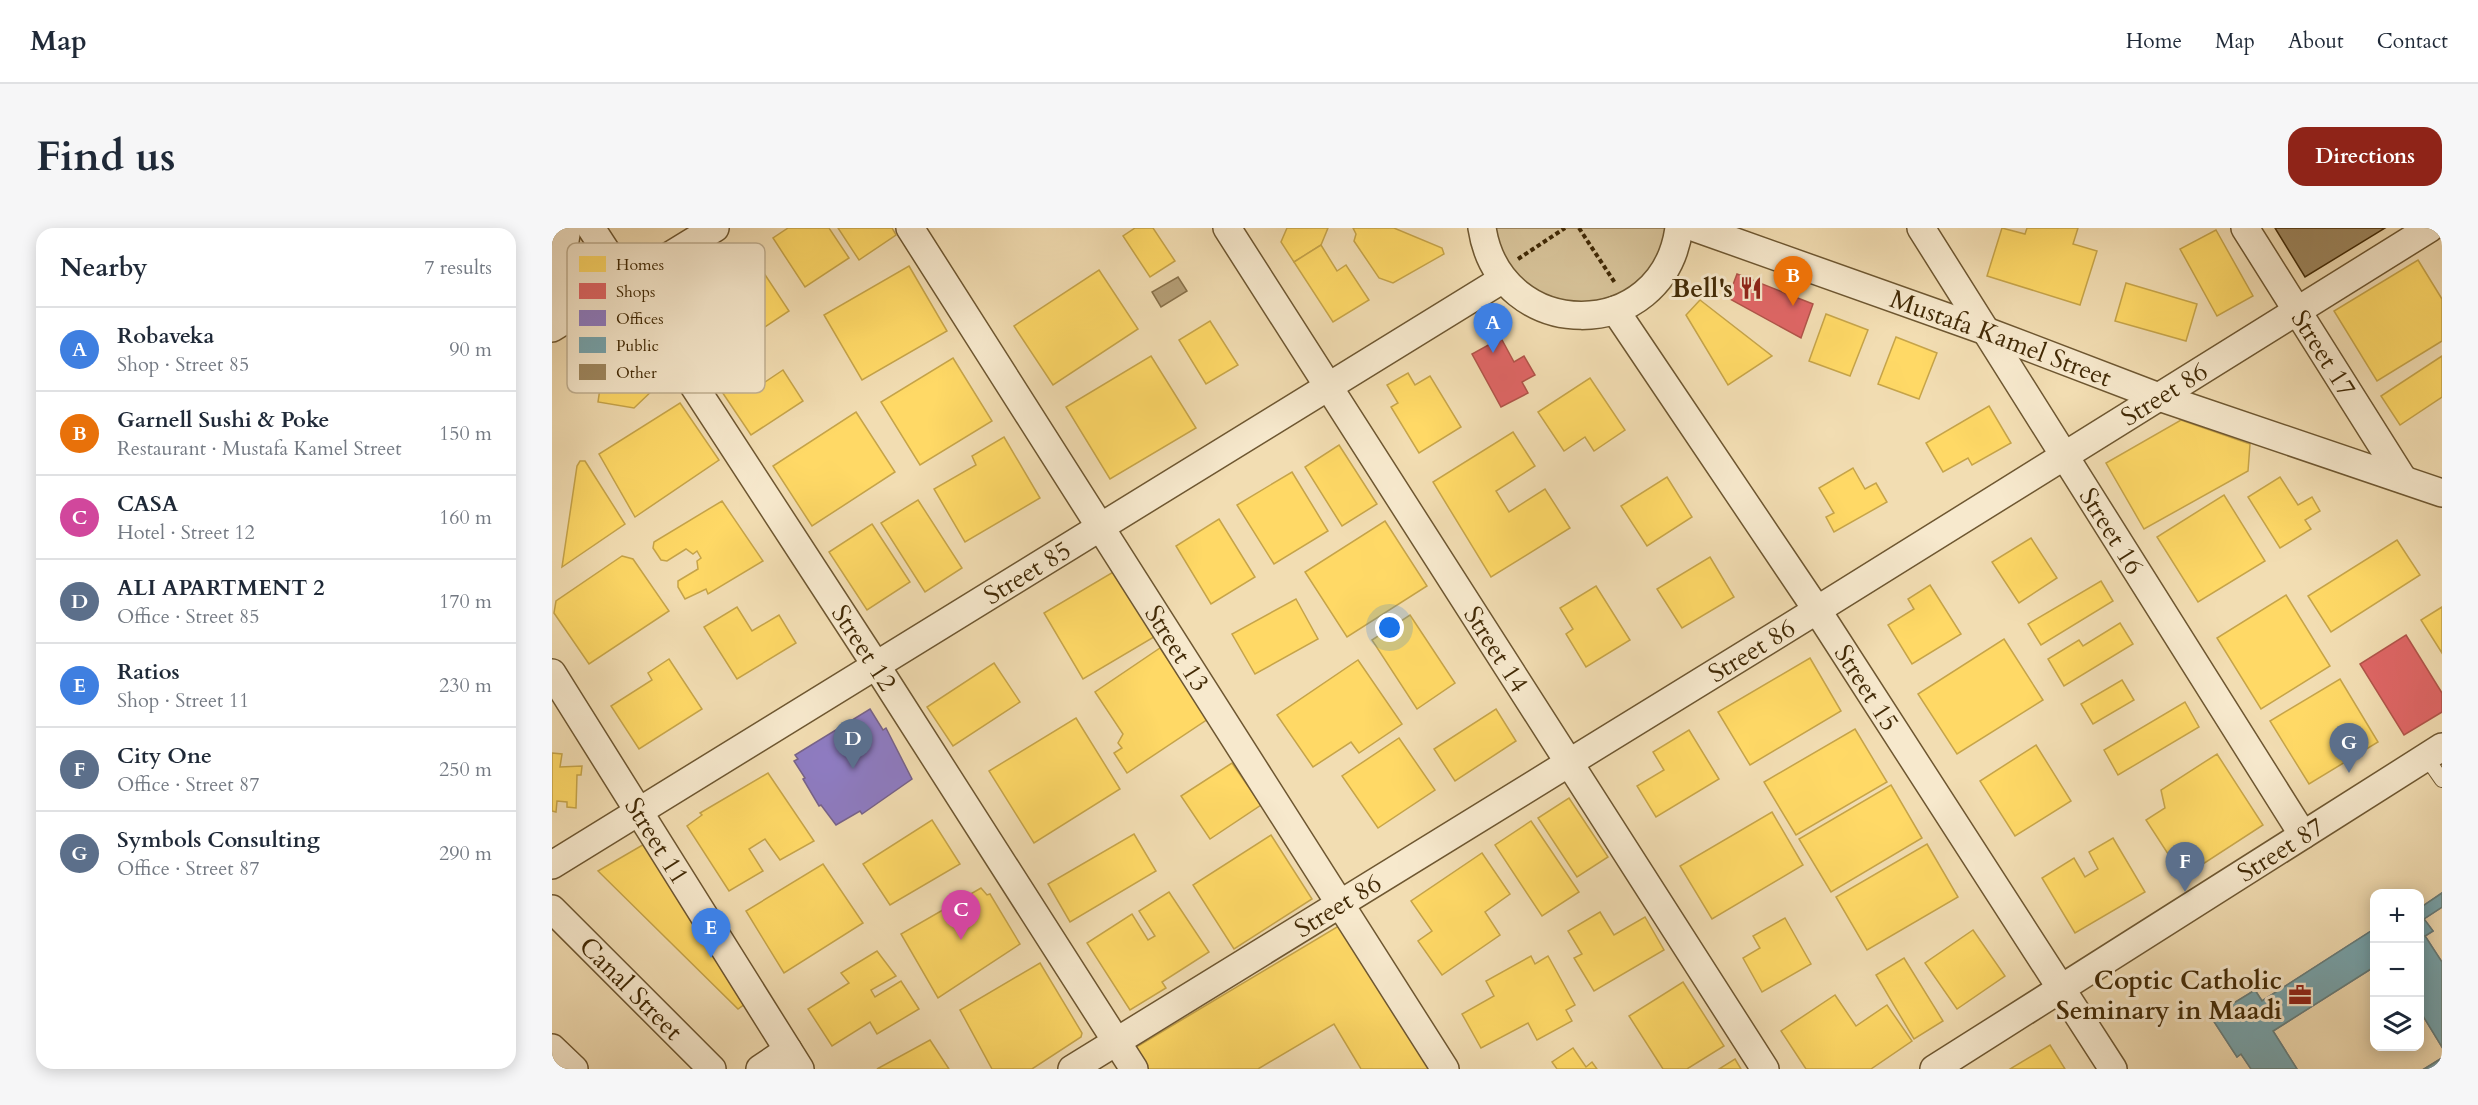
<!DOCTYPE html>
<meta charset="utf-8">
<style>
body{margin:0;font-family:Cardo,serif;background:#f6f6f7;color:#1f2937}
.controls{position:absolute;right:18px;bottom:18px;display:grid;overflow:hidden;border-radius:12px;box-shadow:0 3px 15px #0003}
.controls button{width:54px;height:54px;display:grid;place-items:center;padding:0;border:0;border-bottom:2px solid #e0e1e3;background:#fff;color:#1f2937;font:30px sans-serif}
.you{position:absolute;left:838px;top:400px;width:21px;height:21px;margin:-15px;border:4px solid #fff;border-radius:50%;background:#1a73e8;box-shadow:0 0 0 9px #1a73e833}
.badge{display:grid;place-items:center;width:39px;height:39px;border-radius:50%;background:#8f2418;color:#fff;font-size:20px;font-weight:700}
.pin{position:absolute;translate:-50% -50px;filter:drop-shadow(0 2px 3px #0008)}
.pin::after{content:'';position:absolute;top:32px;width:21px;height:18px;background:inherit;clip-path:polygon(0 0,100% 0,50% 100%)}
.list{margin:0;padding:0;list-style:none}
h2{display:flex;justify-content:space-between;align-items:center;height:78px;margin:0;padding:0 24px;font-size:26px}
h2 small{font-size:20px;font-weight:400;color:#747a83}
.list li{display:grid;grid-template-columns:39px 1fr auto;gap:18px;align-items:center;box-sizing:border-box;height:84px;padding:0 24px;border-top:2px solid #e0e1e3}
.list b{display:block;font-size:22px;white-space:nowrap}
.list p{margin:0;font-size:20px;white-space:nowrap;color:#747a83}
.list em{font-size:20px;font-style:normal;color:#747a83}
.icon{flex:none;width:33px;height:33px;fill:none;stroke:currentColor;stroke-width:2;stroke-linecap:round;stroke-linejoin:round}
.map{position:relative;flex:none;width:1890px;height:841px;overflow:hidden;border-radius:18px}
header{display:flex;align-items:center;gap:36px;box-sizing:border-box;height:84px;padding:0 30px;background:#fff;border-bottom:2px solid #e0e1e3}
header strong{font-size:28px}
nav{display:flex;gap:33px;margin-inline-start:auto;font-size:21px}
.intro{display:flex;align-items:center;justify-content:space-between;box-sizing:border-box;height:144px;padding:0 36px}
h1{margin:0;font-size:42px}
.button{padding:15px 27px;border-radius:18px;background:#8f2418;color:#fff;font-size:21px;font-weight:700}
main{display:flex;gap:36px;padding:0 36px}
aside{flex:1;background:#fff;border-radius:18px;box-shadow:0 3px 15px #0003}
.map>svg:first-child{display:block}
</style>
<header>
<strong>Map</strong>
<nav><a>Home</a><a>Map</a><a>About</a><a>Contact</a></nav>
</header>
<div class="intro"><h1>Find us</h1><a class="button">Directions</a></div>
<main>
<aside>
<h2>Nearby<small>7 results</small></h2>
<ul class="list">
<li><span class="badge" style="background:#3f7fe0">A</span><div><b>Robaveka</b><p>Shop · Street 85</p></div><em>90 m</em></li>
<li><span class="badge" style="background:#e8710a">B</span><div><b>Garnell Sushi &amp; Poke</b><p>Restaurant · Mustafa Kamel Street</p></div><em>150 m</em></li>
<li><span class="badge" style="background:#d1479c">C</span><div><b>CASA</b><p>Hotel · Street 12</p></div><em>160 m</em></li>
<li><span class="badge" style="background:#5c6f8a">D</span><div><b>ALI APARTMENT 2</b><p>Office · Street 85</p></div><em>170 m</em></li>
<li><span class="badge" style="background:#3f7fe0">E</span><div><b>Ratios</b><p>Shop · Street 11</p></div><em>230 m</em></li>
<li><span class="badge" style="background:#5c6f8a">F</span><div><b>City One</b><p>Office · Street 87</p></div><em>250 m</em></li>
<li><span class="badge" style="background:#5c6f8a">G</span><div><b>Symbols Consulting</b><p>Office · Street 87</p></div><em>290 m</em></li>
</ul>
</aside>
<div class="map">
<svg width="1890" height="841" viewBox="0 0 1890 841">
<rect width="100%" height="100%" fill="#f2ddb2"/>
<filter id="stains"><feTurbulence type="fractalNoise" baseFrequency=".00333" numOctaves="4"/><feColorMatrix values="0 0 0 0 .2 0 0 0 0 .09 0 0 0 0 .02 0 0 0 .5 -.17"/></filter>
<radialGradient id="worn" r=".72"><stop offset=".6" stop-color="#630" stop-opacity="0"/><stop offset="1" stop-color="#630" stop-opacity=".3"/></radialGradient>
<path fill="#d4bf95" stroke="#8b744e" stroke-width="1.5" d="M937 0H1117L1113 23 1083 60 1038 78 991 71 953 41Z"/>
<path fill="#b6a078" stroke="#88714a" stroke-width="1.5" d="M626 49 635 63 609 79 600 64Z"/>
<g fill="#ffd966" stroke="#c6a449" stroke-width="1.5">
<path d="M236 0H277L297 30 253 59 221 10Z"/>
<path d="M286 0H340L344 7 307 32Z"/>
<path d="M583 0H601L623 33 598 49 571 8Z"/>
<path d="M735 0H776L769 17 742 34 729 14Z"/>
<path d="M801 0H842L890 20 892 26 841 55 827 50 802 13 804 6Z"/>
<path d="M1450 0 1473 6 1475 0H1526L1521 16 1545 23 1528 77 1435 48Z"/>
<path d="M1664 2 1701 68 1665 88 1628 21Z"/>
<path d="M769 17 785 43 794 37 817 72 781 94 742 34Z"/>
<path d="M194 18 237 83 154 138 111 73Z"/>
<path d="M1866 32 1890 71V113L1825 153 1782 83Z"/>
<path d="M357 38 395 103 310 152 272 87Z"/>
<path d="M547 42 586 101 501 157 462 98Z"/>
<path d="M1574 55 1645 76 1634 113 1563 93Z"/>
<path d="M1148 72 1220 128 1176 157 1134 87Z"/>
<path d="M1274 86 1316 102 1298 148 1257 133Z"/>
<path d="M658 93 686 137 654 156 627 112Z"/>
<path d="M1344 109 1385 125 1367 171 1326 156Z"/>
<path d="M79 122 103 160 82 180 46 174 53 127 67 129Z"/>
<path d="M599 128 644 200 558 251 514 179Z"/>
<path d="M1890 128V169L1848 197 1829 168Z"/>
<path d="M401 130 440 193 368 237 329 174Z"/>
<path d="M201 135 213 154 231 142 251 173 199 207 166 158Z"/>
<path d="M856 145 863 157 878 148 909 199 867 225 839 179 846 175 835 157Z"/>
<path d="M1038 150 1073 202 1042 223 1033 209 1012 223 986 184Z"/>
<path d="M128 175 167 232 83 289 47 226Z"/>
<path d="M1437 178 1459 215 1420 237 1416 230 1391 244 1374 215Z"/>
<path d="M304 184 343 244 260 298 221 238Z"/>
<path d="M1629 192 1698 216 1696 243 1592 301 1554 235Z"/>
<path d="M961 204 983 238 944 263 957 284 993 261 1018 300 939 349 881 254Z"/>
<path d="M452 209 488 270 413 314 382 261 424 237 420 228Z"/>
<path d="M787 217 825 276 790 298 753 239Z"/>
<path d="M33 233 73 296 10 339 25 238 28 233Z"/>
<path d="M1301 240 1313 261 1324 255 1335 274 1282 304 1274 289 1282 285 1267 260Z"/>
<path d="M740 244 776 303 722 336 685 277Z"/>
<path d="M1115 249 1140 289 1095 318 1069 278Z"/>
<path d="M1728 249 1746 277 1760 269 1768 283 1753 292 1759 301 1728 320 1696 269Z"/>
<path d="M1672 267 1713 333 1646 374 1605 309Z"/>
<path d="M366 272 410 340 373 364 329 295Z"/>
<path d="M170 273 211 333 156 366 154 361 133 371 126 359V353L146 341 145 333 149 330 145 323 141 326 134 321 115 333 109 332 101 320 102 314Z"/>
<path d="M667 291 703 349 659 376 624 318Z"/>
<path d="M833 293 875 358 795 409 753 344Z"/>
<path d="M320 296 358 354 315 382 277 324Z"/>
<path d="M1479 310 1505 350 1467 375 1440 334Z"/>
<path d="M1845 312 1868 347 1779 404 1756 368Z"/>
<path d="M70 328 81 331 117 383 37 436 2 385 4 373Z"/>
<path d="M1158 329 1182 369 1130 400 1105 361Z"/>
<path d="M568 340 607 406 531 451 492 385Z"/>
<path d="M1549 353 1561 373 1489 417 1476 396Z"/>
<path d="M1378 357 1409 406 1360 436 1336 397 1362 381 1356 371Z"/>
<path d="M1044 358 1078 412 1034 439 1014 406 1021 401 1008 380Z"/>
<path d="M1734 367 1778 438 1709 481 1665 410Z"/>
<path d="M744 371 766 411 703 446 680 406Z"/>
<path d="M185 379 200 403 227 387 244 415 185 451 152 399Z"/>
<path d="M1890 379V425L1869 392Z"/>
<path d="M858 387 903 455 865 481 820 412Z"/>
<path d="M1568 395 1581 416 1512 458 1496 431 1527 412 1531 418Z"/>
<path d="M1452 411 1491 472 1405 526 1366 466Z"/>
<path d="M608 420 656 491 575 545 562 525 570 520 566 515 571 506 543 464Z"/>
<path d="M1258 430 1289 483 1198 537 1166 484Z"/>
<path d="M117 431 150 481 87 521 59 478 100 452 96 445Z"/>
<path d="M806 432 850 496 807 525 799 514 761 539 725 487Z"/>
<path d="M442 435 468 474 401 518 375 479Z"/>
<path d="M1788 451 1826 514 1757 556 1718 493Z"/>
<path d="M1570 452 1582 472 1541 496 1529 476Z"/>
<path d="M1633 474 1647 499 1566 547 1552 522Z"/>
<path d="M944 481 964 513 903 553 882 521Z"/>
<path d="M524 490 568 561 482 615 437 543Z"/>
<path d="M1303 501 1335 554 1244 607 1212 554Z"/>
<path d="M1137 502 1167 551 1104 589 1085 558 1112 542 1101 524Z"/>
<path d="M847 510 883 562 826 600 790 548Z"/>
<path d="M1484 517 1519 573 1463 608 1428 553Z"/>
<path d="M0 525 10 526 8 539 30 538 29 547H25L24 580 15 579V574L5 573 4 584 0 583Z"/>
<path d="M1665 526 1711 597 1631 649 1594 592 1613 580 1609 562Z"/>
<path d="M680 535 709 577 658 611 629 568Z"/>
<path d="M216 545 262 613 228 632 213 611 197 621 211 643 177 663 135 598 150 587 148 585Z"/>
<path d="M1339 557 1370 610 1279 664 1247 611Z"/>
<path d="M1017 570 1056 629 1025 649 986 590Z"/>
<path d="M1220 584 1251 637 1160 691 1128 638Z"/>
<path d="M380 592 408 636 338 677 311 636Z"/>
<path d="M979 593 1027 664 990 688 943 617Z"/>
<path d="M582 606 604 643 518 694 496 656Z"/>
<path d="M719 607 760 671 682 721 641 657Z"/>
<path d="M1561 610 1593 664 1523 705 1490 650 1522 630 1533 649 1546 641 1537 624Z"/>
<path d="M94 615 197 773 186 781 46 643Z"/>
<path d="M1375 616 1406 669 1315 722 1284 669Z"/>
<path d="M930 625 958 666 933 684 948 707 890 747 866 713 880 703 859 673Z"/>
<path d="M271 636 311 695 232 745 194 683Z"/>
<path d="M429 660 435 667 438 666 468 716 386 770 349 706Z"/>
<path d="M617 664 657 724 610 754 614 760 578 782 535 715 580 686 596 712 603 708 587 683Z"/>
<path d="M1048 684 1062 707 1093 689 1112 722 1042 763 1022 730 1030 726 1016 703Z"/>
<path d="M1233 690 1259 736 1210 764 1191 730 1208 720 1201 708Z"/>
<path d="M790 696 877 841H809L782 796 706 841H594L581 821Z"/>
<path d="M1421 702 1453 748 1405 781 1373 735Z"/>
<path d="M325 723 344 748 319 762 323 769 349 753 367 781 325 806 318 794 280 818 256 781 297 755 289 745Z"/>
<path d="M979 728 983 736 996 728 1023 777 1014 782 1020 793 985 812 976 795 929 820 910 786 942 768 934 753Z"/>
<path d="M1352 730 1391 793 1362 811 1324 747Z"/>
<path d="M488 735 530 805 529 809 480 841H440L408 782Z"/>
<path d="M1131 754 1172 818 1135 841H1111L1077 788Z"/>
<path d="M1283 767 1304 798 1335 777 1360 813 1319 841H1254L1229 803Z"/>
<path d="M378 812 397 841H325Z"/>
<path d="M1498 817 1513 841H1458Z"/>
<path d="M1021 820 1034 839 1040 834 1045 841H1005L1000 834Z"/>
<path d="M1183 831 1189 841H1167Z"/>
</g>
<g fill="#e06666" stroke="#b15449" stroke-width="1.5">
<path d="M1185 46 1261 76 1249 110 1176 70Z"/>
<path d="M949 110 962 134 972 128 983 147 970 154 976 165 949 179 920 126Z"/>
<path d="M1854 407 1890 465V484L1852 507 1808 436Z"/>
</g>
<g fill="#8e7cc3" stroke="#77638a" stroke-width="1.5">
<path d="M318 481 331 502 334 500 360 551 310 586 308 583 284 597 269 577 267 578 251 551 253 550 242 533 246 531 243 527Z"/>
<path d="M1890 665V679L1872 691 1881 703 1873 708 1890 734V819L1868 783V680Z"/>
<path d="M1822 701V739L1721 803 1745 841H1699L1689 826 1685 829 1659 789 1703 762 1710 773Z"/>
<path d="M1890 830V841H1872Z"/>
</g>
<g fill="#76a5af" stroke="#66807c" stroke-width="1.5">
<path d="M1890 665V679L1872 691 1881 703 1873 708 1890 734V819L1868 783V680Z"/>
<path d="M1822 701V739L1721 803 1745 841H1699L1689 826 1685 829 1659 789 1703 762 1710 773Z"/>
<path d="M1890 830V841H1872Z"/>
</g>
<path fill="#9e875f" stroke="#422a06" stroke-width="1.5" d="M1723 0H1833L1753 49Z"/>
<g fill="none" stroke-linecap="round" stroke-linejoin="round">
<g stroke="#6e5731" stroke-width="16">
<path id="service" d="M1874 529 1890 552"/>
</g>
<g stroke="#6e5731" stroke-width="30">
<g id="minor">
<path id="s1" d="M39 0 325 439 582 841"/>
<path id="s2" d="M358 0 893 841"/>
<path id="s3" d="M675 0 1213 841"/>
<path d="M930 0C948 116 1111 117 1127 0"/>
<path id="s4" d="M1144 0 1434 103 1607 169 1890 265"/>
<path id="s5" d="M1369 0 1751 607"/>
<path id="s6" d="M1693 0 1851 251"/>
<path id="s7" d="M1063 82 1265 382 1561 841"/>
<path d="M0 96 15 0"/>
<path d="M0 100 163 0"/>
<path id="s8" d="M0 445 248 841"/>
<path id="s9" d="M0 637 951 51"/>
<path id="s10" d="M0 681 160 841"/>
<path d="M0 820 22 841"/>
<path d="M208 841 236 822"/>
<path id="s11" d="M520 841 1265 382 1878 0"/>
<path id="s12" d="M1382 841 1890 519"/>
</g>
</g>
<g stroke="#422a06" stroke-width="4" stroke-dasharray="4.5 3" stroke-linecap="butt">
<path d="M1027 0 1063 55"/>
<path d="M966 31 1013 0"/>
</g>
<use href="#service" stroke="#f7e9cd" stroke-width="14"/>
<use href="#minor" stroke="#f7e9cd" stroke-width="27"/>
</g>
<defs>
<g id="restaurant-bare" transform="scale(1.8)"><path d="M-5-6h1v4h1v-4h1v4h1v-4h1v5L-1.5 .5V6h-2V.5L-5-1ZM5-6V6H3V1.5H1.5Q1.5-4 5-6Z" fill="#8f2418" stroke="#f7e9cd" stroke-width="2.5" paint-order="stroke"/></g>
<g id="office-bare" transform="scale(1.8)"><path d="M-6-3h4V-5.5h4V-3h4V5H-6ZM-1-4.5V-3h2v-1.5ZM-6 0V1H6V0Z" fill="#8f2418" stroke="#f7e9cd" stroke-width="2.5" paint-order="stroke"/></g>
</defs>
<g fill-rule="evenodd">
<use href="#restaurant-bare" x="1199" y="60"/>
<use href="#office-bare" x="1748" y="767"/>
</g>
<g text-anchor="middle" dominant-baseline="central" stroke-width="6" stroke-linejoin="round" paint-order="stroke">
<g font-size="26" font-weight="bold" fill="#422a06" stroke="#f7e9cd" text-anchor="end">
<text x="1181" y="60">Bell's</text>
<text x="1730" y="752">Coptic Catholic<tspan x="1730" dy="30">Seminary in Maadi</tspan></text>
</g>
<g font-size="26" fill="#422a06" stroke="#f7e9cd">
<text stroke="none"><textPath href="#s4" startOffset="324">Mustafa Kamel Street</textPath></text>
<text stroke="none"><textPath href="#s6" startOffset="148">Street 17</textPath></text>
<text stroke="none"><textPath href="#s11" startOffset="1284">Street 86</textPath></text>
<text stroke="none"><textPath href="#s5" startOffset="358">Street 16</textPath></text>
<text stroke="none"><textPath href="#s9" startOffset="558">Street 85</textPath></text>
<text stroke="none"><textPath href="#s1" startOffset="501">Street 12</textPath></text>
<text stroke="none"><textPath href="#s2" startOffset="498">Street 13</textPath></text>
<text stroke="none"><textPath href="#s3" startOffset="500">Street 14</textPath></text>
<text stroke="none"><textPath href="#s11" startOffset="798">Street 86</textPath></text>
<text stroke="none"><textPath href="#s7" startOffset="454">Street 15</textPath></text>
<text stroke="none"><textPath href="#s8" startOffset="198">Street 11</textPath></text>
<text stroke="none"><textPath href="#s12" startOffset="410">Street 87</textPath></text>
<text stroke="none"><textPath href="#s11" startOffset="312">Street 86</textPath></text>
<text stroke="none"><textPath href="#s10" startOffset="112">Canal Street</textPath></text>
</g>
</g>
<rect x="15" y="15" width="198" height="150" rx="9" fill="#f7e9cd" stroke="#c1b091" stroke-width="1.5"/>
<rect x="27" y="28" width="27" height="16" fill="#ffd966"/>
<rect x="27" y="55" width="27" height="16" fill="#e06666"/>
<rect x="27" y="82" width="27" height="16" fill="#8e7cc3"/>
<rect x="27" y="109" width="27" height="16" fill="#76a5af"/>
<rect x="27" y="136" width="27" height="16" fill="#9e875f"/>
<g font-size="16" fill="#422a06">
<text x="64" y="42">Homes</text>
<text x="64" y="69">Shops</text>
<text x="64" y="96">Offices</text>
<text x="64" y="123">Public</text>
<text x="64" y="150">Other</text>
</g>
<rect width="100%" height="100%" filter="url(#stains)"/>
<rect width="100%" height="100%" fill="url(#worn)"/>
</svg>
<div class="controls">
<button>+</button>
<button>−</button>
<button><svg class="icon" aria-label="layers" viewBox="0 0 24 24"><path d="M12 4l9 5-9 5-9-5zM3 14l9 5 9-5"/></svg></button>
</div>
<div class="you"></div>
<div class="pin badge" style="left:941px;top:125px;background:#3f7fe0">A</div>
<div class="pin badge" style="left:1241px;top:78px;background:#e8710a">B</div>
<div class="pin badge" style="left:409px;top:712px;background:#d1479c">C</div>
<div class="pin badge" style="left:301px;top:541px;background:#5c6f8a">D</div>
<div class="pin badge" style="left:159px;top:730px;background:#3f7fe0">E</div>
<div class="pin badge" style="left:1633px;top:664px;background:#5c6f8a">F</div>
<div class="pin badge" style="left:1797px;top:545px;background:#5c6f8a">G</div>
</div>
</main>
